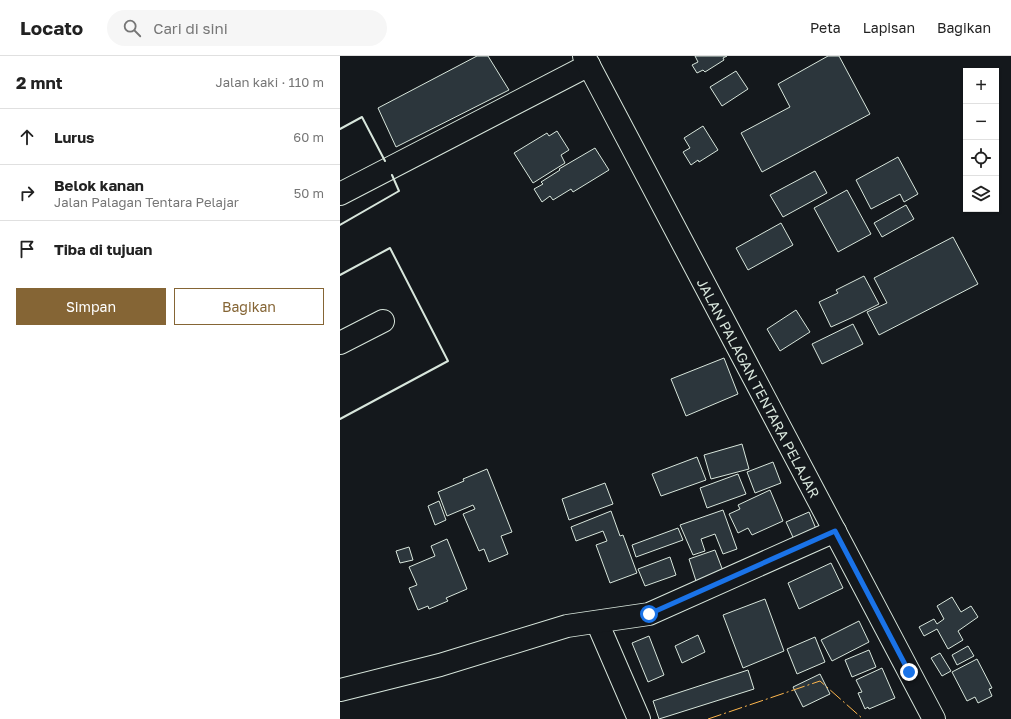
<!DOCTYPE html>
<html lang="id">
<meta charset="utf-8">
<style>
body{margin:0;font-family:"Golos Text",sans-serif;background:#f6f6f6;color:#222}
.controls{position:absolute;right:12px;top:12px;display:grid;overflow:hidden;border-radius:0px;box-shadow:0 1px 3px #0004}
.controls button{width:36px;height:36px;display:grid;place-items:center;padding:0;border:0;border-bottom:1px solid #e0e0e0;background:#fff;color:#222;font:20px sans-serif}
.stop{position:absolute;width:12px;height:12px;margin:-9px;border:3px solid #1a73e8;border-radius:50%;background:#fff}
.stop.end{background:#1a73e8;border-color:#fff;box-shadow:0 1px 4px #0008}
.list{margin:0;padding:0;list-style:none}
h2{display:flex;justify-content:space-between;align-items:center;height:52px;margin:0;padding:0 16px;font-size:17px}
h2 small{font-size:13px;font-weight:400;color:#767676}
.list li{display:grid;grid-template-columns:26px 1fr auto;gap:12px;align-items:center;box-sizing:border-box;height:56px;padding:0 16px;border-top:1px solid #e0e0e0}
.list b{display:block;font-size:15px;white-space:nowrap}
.list p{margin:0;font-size:13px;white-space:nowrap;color:#767676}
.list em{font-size:13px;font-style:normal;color:#767676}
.actions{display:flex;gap:8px;padding:12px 16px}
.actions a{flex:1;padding:9px 0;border:1px solid #856535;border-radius:0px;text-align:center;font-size:14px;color:#856535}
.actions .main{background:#856535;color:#fff}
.icon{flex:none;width:22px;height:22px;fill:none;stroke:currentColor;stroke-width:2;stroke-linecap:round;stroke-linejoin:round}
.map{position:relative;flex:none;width:671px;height:663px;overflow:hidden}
header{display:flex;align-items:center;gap:24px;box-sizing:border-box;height:56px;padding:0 20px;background:#fff;border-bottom:1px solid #e0e0e0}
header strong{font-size:19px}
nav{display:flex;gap:22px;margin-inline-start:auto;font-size:14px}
.search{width:280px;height:36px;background:#f6f6f6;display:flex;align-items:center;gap:10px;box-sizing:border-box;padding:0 14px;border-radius:22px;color:#767676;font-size:15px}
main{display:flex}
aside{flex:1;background:#fff}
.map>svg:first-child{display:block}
</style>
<header>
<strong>Locato</strong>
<div class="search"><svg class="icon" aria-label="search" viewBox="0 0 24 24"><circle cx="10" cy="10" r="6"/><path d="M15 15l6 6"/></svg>Cari di sini</div>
<nav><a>Peta</a><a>Lapisan</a><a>Bagikan</a></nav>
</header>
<main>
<aside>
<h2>2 mnt<small>Jalan kaki · 110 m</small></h2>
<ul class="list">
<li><svg class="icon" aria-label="ahead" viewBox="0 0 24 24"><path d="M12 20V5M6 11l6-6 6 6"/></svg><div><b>Lurus</b></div><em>60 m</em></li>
<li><svg class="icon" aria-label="right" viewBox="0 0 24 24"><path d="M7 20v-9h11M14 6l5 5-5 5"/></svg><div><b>Belok kanan</b><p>Jalan Palagan Tentara Pelajar</p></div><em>50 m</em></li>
<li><svg class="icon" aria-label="arrive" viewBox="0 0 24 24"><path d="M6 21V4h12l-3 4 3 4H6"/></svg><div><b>Tiba di tujuan</b></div></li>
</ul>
<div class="actions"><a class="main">Simpan</a><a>Bagikan</a></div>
</aside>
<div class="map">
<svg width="671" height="663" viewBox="0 0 671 663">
<rect width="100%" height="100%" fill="#14181c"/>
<g fill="#2c363c" stroke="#d8e6dc">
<path d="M137 0H148L169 34 56 91 38 52Z"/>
<path d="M355 0H387L383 2 384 4 365 16 363 14 357 17 352 9 358 6Z"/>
<path d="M488 0H499L530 58 422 116 401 77 450 51 438 28Z"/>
<path d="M396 15 408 33 382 50 370 31Z"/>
<path d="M363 70 378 94 359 106 358 104 351 109 343 96 350 92 344 82Z"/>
<path d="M217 75 229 94 221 99 225 107 193 127 174 97 207 77 209 80Z"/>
<path d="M255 92 269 114 233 136 231 133 213 144 210 140 202 146 194 133 203 128 201 126 220 114 219 113Z"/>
<path d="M558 101 578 138 564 146 560 138 531 153 516 124Z"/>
<path d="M475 115 487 137 443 161 430 139Z"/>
<path d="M507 134 531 178 498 196 474 152Z"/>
<path d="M566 149 574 163 542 181 534 167Z"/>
<path d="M441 167 453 189 408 214 396 192Z"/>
<path d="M613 181 638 228 539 279 527 256 547 247 534 222Z"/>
<path d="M524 220 539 248 511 262 491 271 479 246 498 237 496 234Z"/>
<path d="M456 254 470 276 440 295 427 273Z"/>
<path d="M513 268 523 288 482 308 472 288Z"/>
<path d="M384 302 398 338 346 360 331 323Z"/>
<path d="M402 388 409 413 371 423 364 399Z"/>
<path d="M357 401 366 424 321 440 312 418Z"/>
<path d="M433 406 441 427 415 437 407 416Z"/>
<path d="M147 413 172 476 161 480 168 498 149 506 144 493 139 495 123 458 135 453 133 449 107 460 98 436 124 425 123 423Z"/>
<path d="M398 418 406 438 367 452 360 432Z"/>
<path d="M265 427 273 448 229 464 222 443Z"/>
<path d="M430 434 443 465 412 479 408 472 398 477 389 458 400 453 398 449Z"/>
<path d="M99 445 106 464 95 469 88 450Z"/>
<path d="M383 454 397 493 383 498 375 478 361 483 365 495 353 499 340 469Z"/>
<path d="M271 455 280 480 283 479 297 517 270 527 256 489 267 485 263 475 236 485 231 471Z"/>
<path d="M469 456 479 480 457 490 446 466Z"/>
<path d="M338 472 343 484 296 501 292 489Z"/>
<path d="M107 483 127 533 106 542 108 545 89 553 88 550 78 554 69 532 77 529 69 511 95 500 91 490Z"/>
<path d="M69 491 73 504 60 507 56 495Z"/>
<path d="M375 494 383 515 356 525 349 503Z"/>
<path d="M330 501 336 519 305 530 298 513Z"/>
<path d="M491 507 503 532 459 553 448 527Z"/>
<path d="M612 541 621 556 631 550 638 561 618 575 623 584 608 593 597 573 584 580 579 571 594 563 597 568 604 563 597 550Z"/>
<path d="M425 543 444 595 403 612 383 559Z"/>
<path d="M519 565 529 586 492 605 481 584Z"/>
<path d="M358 579 365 596 342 607 335 590Z"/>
<path d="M309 580 324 619 308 626 292 587Z"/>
<path d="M475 581 485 606 457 618 447 593Z"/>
<path d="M628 590 634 600 617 609 612 599Z"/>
<path d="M529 594 536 611 512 621 505 604Z"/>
<path d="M600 597 611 615 602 620 591 602Z"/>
<path d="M637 603 652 632 649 633 652 640 638 647 635 641 627 645 612 616Z"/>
<path d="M542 612 555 642 529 653 528 651 525 653 518 637 522 636 516 624Z"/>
<path d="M408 614 414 633 319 663 313 645Z"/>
<path d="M480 618 490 638 463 651 453 631Z"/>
</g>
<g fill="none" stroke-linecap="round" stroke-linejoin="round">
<g stroke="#d8e6dc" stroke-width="24">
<g id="minor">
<path d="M0 138 249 9"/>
<path d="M0 287 43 265"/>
<path d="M257 566 299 663"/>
<path d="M0 634 100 609 227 570 309 558 495 475"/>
</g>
</g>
<g stroke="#d8e6dc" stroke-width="24">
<g id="major">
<path id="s1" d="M244 0 594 663"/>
</g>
</g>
<use href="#minor" stroke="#14181c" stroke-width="22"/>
<use href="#major" stroke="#14181c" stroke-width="22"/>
<g stroke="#d8e6dc" stroke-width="2">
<path d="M0 73 22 61 45 105"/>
<path d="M0 169 59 135 52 119"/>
<path d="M0 219 50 192 108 305 0 363"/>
</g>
<path stroke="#ffb74d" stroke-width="1" stroke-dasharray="14 3 2 3" stroke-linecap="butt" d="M368 663 480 625 523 663"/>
</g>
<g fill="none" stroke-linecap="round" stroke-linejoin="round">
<path stroke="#1a73e8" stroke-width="5" d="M309 558 495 475 569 616"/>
</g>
<g text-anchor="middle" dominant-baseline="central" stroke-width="3" stroke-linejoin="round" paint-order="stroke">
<g font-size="14" fill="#d8e6dc" stroke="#14181c">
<text stroke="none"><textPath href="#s1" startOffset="375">JALAN PALAGAN TENTARA PELAJAR</textPath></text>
</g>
</g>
</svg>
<div class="controls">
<button>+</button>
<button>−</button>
<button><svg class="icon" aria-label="locate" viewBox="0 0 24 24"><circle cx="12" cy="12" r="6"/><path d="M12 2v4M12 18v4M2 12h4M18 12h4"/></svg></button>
<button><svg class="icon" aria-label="layers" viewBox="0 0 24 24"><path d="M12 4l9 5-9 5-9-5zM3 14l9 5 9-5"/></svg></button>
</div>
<div class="stop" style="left:309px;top:558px"></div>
<div class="stop end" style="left:569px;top:616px"></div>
</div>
</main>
